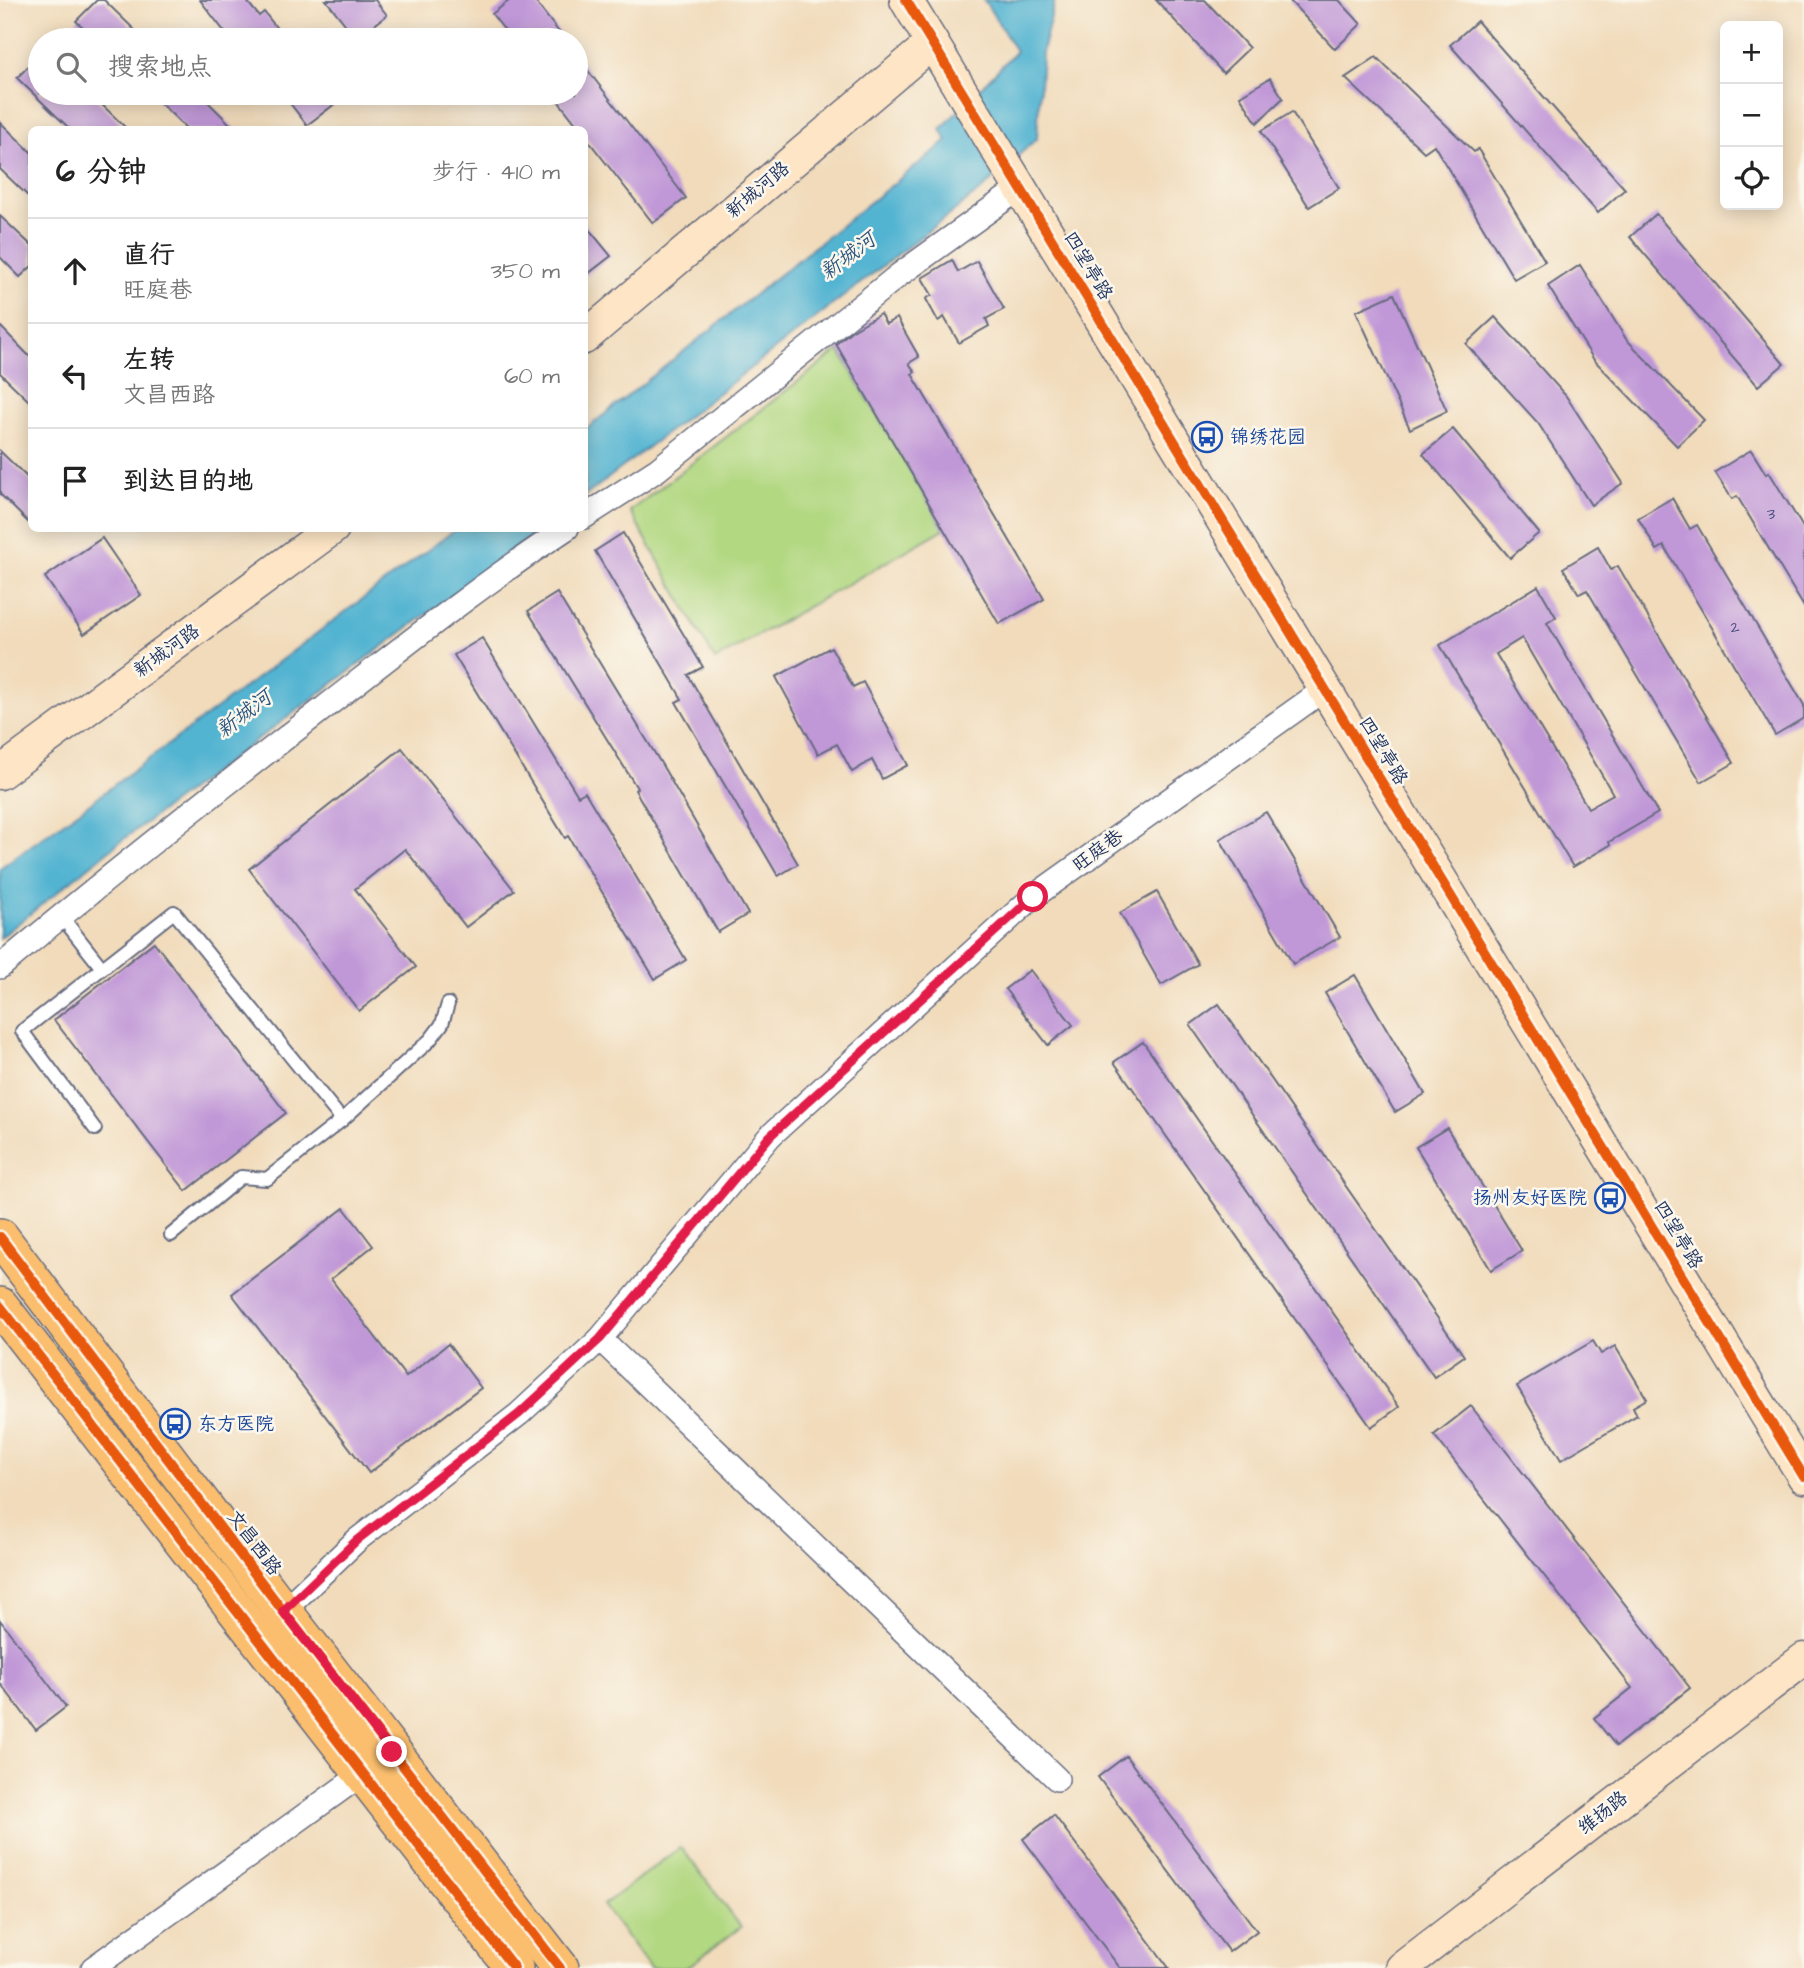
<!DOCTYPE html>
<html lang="zh">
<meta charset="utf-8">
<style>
body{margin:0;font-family:"Architects Daughter","LXGW WenKai TC",sans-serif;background:#f6f6f6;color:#222}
.controls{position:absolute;right:21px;top:21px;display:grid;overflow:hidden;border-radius:10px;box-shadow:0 4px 18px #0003}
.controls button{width:63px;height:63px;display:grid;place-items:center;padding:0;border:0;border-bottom:2px solid #e0e0e0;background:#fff;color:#222;font:35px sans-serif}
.stop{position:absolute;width:21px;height:21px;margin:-16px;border:5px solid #e11d48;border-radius:50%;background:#fff}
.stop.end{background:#e11d48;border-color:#fff;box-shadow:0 2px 7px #0008}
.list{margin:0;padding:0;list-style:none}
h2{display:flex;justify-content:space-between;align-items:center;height:91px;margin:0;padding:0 28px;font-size:30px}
h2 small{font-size:23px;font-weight:400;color:#767676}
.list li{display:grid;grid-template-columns:46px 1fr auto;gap:21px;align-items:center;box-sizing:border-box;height:105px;padding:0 28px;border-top:2px solid #e0e0e0}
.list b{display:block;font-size:26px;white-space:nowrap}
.list p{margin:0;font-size:23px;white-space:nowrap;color:#767676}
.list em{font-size:23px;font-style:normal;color:#767676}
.icon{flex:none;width:38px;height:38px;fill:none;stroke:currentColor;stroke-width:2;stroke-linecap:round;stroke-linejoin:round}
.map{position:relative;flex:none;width:1804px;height:1968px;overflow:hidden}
.search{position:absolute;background:#fff;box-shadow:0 4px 18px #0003;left:28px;top:28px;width:560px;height:77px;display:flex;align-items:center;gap:18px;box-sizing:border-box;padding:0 24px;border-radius:38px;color:#767676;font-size:26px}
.panel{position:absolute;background:#fff;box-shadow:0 4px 18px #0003;left:28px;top:126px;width:560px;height:406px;border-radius:10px}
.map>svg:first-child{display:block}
</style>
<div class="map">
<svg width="1804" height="1968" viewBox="0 0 1804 1968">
<rect width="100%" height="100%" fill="#fbf7ec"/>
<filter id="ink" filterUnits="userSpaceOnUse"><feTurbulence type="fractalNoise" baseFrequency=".0143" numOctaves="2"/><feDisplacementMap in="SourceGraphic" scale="14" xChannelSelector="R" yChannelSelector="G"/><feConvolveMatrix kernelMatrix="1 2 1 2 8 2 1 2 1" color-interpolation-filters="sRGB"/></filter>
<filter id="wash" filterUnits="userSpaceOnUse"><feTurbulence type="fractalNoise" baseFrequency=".00686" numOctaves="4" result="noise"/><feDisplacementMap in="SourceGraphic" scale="28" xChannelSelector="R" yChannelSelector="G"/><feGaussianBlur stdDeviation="1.57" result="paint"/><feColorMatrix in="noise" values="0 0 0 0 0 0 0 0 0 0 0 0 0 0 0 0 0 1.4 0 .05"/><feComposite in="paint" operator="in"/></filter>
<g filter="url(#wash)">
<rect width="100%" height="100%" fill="#f1dbbb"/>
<g fill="#b2d882" stroke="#668470" stroke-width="2">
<path d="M839 350 944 529 715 660 630 511Z"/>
<path d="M681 1847 741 1927 686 1968H650L603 1905Z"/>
</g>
<g fill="#52b4d1" stroke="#367298" stroke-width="2">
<path d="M984 0H1055L1042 52 1037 138 985 187 585 496V430L947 141 941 129 1016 51Z"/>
<path d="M456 529H541L117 844 0 938V868L86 806Z"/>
</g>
<g id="blocks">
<g fill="#c097d7" fill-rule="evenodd">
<path d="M97 0H104L145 40H97L76 21Z"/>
<path d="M200 0H246L259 16 264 12 286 40H231Z"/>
<path d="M326 0H375L387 15 357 39Z"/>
<path d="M510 0H534L565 40H512L492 14Z"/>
<path d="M1156 0H1205L1249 48 1223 73Z"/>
<path d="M1289 0H1339L1361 24 1335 49Z"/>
<path d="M1477 21 1625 189 1598 213 1450 45Z"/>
<path d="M40 54V93H90L128 130H71L17 78Z"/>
<path d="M576 55 686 198 653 223 584 135V130H581L552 93H576Z"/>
<path d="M1376 57 1474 152 1478 149 1545 261 1514 279 1434 145 1424 152 1345 78Z"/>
<path d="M1270 78 1283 98 1257 123 1240 96Z"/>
<path d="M150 93H199L236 130H188Z"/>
<path d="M282 93H327L336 103 307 125Z"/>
<path d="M1292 112 1339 188 1309 207 1261 131Z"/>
<path d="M0 122 32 153V200L0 169Z"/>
<path d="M1656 214 1784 364 1758 386 1630 237Z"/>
<path d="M0 216 32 246V266L20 277 0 257Z"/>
<path d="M584 223 611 256 584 277Z"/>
<path d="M952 260 958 272 977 261 1004 309 986 319 989 326 959 343 944 317 938 321 926 299 932 295 922 278Z"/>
<path d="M1580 265 1626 339 1704 420 1677 446 1594 360 1548 286Z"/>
<path d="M1394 294 1447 411 1410 429 1356 311Z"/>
<path d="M880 314 886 324 897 318 919 357 909 363 915 372 912 374 1044 599 999 624 836 344 851 331Z"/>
<path d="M1495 317 1566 396 1623 483 1591 505 1538 423 1466 344Z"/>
<path d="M0 326 32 359V404L0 373Z"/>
<path d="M1453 429 1539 533 1510 558 1423 454Z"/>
<path d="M1751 450 1766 474 1769 472 1804 529V607L1737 496 1732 499 1715 472Z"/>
<path d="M0 451 32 482V526L0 494Z"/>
<path d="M1672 498 1690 529 1697 525 1804 705V718L1775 735 1664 546 1657 550 1638 518Z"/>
<path d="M623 533 703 667 688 675 798 864 778 876 676 702 682 699 595 551Z"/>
<path d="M102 538 141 595 84 634 45 577Z"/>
<path d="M1598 547 1611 570 1618 566 1734 763 1701 782 1587 590 1579 594 1563 568Z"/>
<path d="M1538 586 1556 617 1547 623 1658 813 1609 842 1610 845 1573 867 1440 645ZM1522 638 1613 794 1588 808 1496 654Z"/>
<path d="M557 593 662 765 748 914 718 932 635 790 637 788 528 611Z"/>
<path d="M482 638 578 796 585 792 686 960 655 979 568 836 565 838 454 655Z"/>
<path d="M831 647 853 687 863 682 908 765 882 779 872 760 852 772 837 744 818 754 776 677Z"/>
<path d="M402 748 514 890 466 927 405 849 355 889 416 967 359 1011 249 869Z"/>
<path d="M1266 812 1340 937 1293 964 1220 839Z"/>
<path d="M1157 892 1198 964 1161 985 1120 913Z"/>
<path d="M154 942 286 1113 186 1191 54 1020Z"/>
<path d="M1030 970 1073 1025 1048 1045 1005 989Z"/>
<path d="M1355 975 1425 1094 1395 1112 1325 993Z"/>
<path d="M1219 1004 1464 1356 1434 1377 1190 1025Z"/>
<path d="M1143 1042 1399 1407 1371 1427 1114 1062Z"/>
<path d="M1447 1128 1522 1251 1491 1270 1416 1147Z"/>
<path d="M344 1208 373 1246 331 1279 406 1377 448 1344 481 1388 369 1473 232 1294Z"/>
<path d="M1593 1341 1601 1354 1615 1346 1647 1399 1633 1407 1637 1415 1561 1460 1517 1386Z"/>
<path d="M1471 1406 1690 1688 1616 1746 1594 1718 1632 1688 1434 1435Z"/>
<path d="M0 1620 66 1707 36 1730 0 1683Z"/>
<path d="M1126 1756 1257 1931 1229 1952 1098 1777Z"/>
<path d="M1054 1815 1169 1968H1120L1023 1839Z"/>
</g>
</g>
</g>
<g filter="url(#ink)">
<use href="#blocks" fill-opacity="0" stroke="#666b7f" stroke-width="2"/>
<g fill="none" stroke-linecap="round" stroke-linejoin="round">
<g stroke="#666b7f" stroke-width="16">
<g id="lane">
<path d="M61 916 102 968"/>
<path d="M95 1129 22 1031 174 912 342 1120"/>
<path d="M171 1235 241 1177 267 1179 342 1120 430 1040 442 1024 448 1004"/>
</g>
</g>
<g stroke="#666b7f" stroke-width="26">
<g id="street">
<path d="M584 517 657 470 899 275 1020 188"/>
<path d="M0 967C106 878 214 793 324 708 403 647 483 583 567 528"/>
<path d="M600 1339 1057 1779"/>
<path d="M283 1611 357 1540 519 1414 600 1339 770 1136 1033 897 1325 689"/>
<path d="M93 1968 372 1767"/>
</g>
</g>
<g stroke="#666b7f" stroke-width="35">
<g id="secondary">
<path d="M906 0 1804 1477"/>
<path d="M584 338 932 43"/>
<path d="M0 773 333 528"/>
<path d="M1402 1968 1804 1659"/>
</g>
</g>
<g stroke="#666b7f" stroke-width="40">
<g id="primary">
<path d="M0 1237 283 1611 560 1968"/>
<path d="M0 1306 514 1968"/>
</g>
</g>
<use href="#lane" stroke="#fff" stroke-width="12"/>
<use href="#street" stroke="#fff" stroke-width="23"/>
<use href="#secondary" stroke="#fde5c5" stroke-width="32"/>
<use href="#primary" stroke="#fabe6e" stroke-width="37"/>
<g stroke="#fbf7ec" stroke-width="15">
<g id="cycleway">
<path d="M906 0 1804 1477"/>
<path d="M0 1237 283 1611 560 1968"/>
<path d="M0 1306 514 1968"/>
</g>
</g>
<use href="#cycleway" stroke="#e8590c" stroke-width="10"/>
</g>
</g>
<g fill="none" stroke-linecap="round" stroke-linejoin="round" filter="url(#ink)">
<path stroke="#e11d48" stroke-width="9" d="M392 1752 283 1611 357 1540 519 1414 600 1339 770 1136 1033 897"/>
</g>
<defs>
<g id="bus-ring" transform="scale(1.575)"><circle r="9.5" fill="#fbf7ec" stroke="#1a4fb4" stroke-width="1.5"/><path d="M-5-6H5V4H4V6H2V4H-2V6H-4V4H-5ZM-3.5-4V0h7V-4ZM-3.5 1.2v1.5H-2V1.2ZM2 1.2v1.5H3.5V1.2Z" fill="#1a4fb4"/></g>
</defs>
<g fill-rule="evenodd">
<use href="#bus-ring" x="1207" y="437"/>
<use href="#bus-ring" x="1610" y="1198"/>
<use href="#bus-ring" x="175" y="1424"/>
</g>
<g text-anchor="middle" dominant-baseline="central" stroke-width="5" stroke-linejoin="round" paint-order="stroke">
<g font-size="16" fill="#44497c">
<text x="1771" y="514">3</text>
<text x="1735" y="627">2</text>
</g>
<g font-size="19" fill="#1b2f5e" stroke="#fbf7ec">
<text transform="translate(758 190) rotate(-40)">新城河路</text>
<text transform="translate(1088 266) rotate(59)">四望亭路</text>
<text transform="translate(167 651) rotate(-36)">新城河路</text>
<text transform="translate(1383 751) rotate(59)">四望亭路</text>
<text transform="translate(1098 851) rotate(-36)">旺庭巷</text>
<text transform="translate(1678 1235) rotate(59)">四望亭路</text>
<text transform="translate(254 1543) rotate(53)">文昌西路</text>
<text transform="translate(1603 1813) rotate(-38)">维扬路</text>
</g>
<g font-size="19" fill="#164399" stroke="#fbf7ec" text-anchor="start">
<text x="1230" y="437">锦绣花园</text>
<text x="1587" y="1198" text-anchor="end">扬州友好医院</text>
<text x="198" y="1424">东方医院</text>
</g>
<g font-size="21" font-style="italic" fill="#2c5780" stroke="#fbf7ec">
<text transform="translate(848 256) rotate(-37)">新城河</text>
<text transform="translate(244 714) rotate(-37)">新城河</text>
</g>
</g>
</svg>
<div class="controls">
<button>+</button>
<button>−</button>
<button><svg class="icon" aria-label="locate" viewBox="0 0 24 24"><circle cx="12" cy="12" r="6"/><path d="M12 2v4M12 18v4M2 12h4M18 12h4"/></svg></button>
</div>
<div class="stop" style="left:1033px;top:897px"></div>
<div class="stop end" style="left:392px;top:1752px"></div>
<div class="search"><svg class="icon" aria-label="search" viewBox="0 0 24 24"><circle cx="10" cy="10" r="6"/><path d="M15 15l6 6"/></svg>搜索地点</div>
<section class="panel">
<h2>6 分钟<small>步行 · 410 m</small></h2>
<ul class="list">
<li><svg class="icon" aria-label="ahead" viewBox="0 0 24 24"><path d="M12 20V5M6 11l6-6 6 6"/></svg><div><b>直行</b><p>旺庭巷</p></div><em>350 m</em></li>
<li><svg class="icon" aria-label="left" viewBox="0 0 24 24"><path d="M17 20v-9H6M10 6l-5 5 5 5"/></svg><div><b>左转</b><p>文昌西路</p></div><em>60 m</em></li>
<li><svg class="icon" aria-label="arrive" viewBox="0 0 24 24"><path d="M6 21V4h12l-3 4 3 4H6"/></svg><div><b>到达目的地</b></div></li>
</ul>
</section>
</div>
